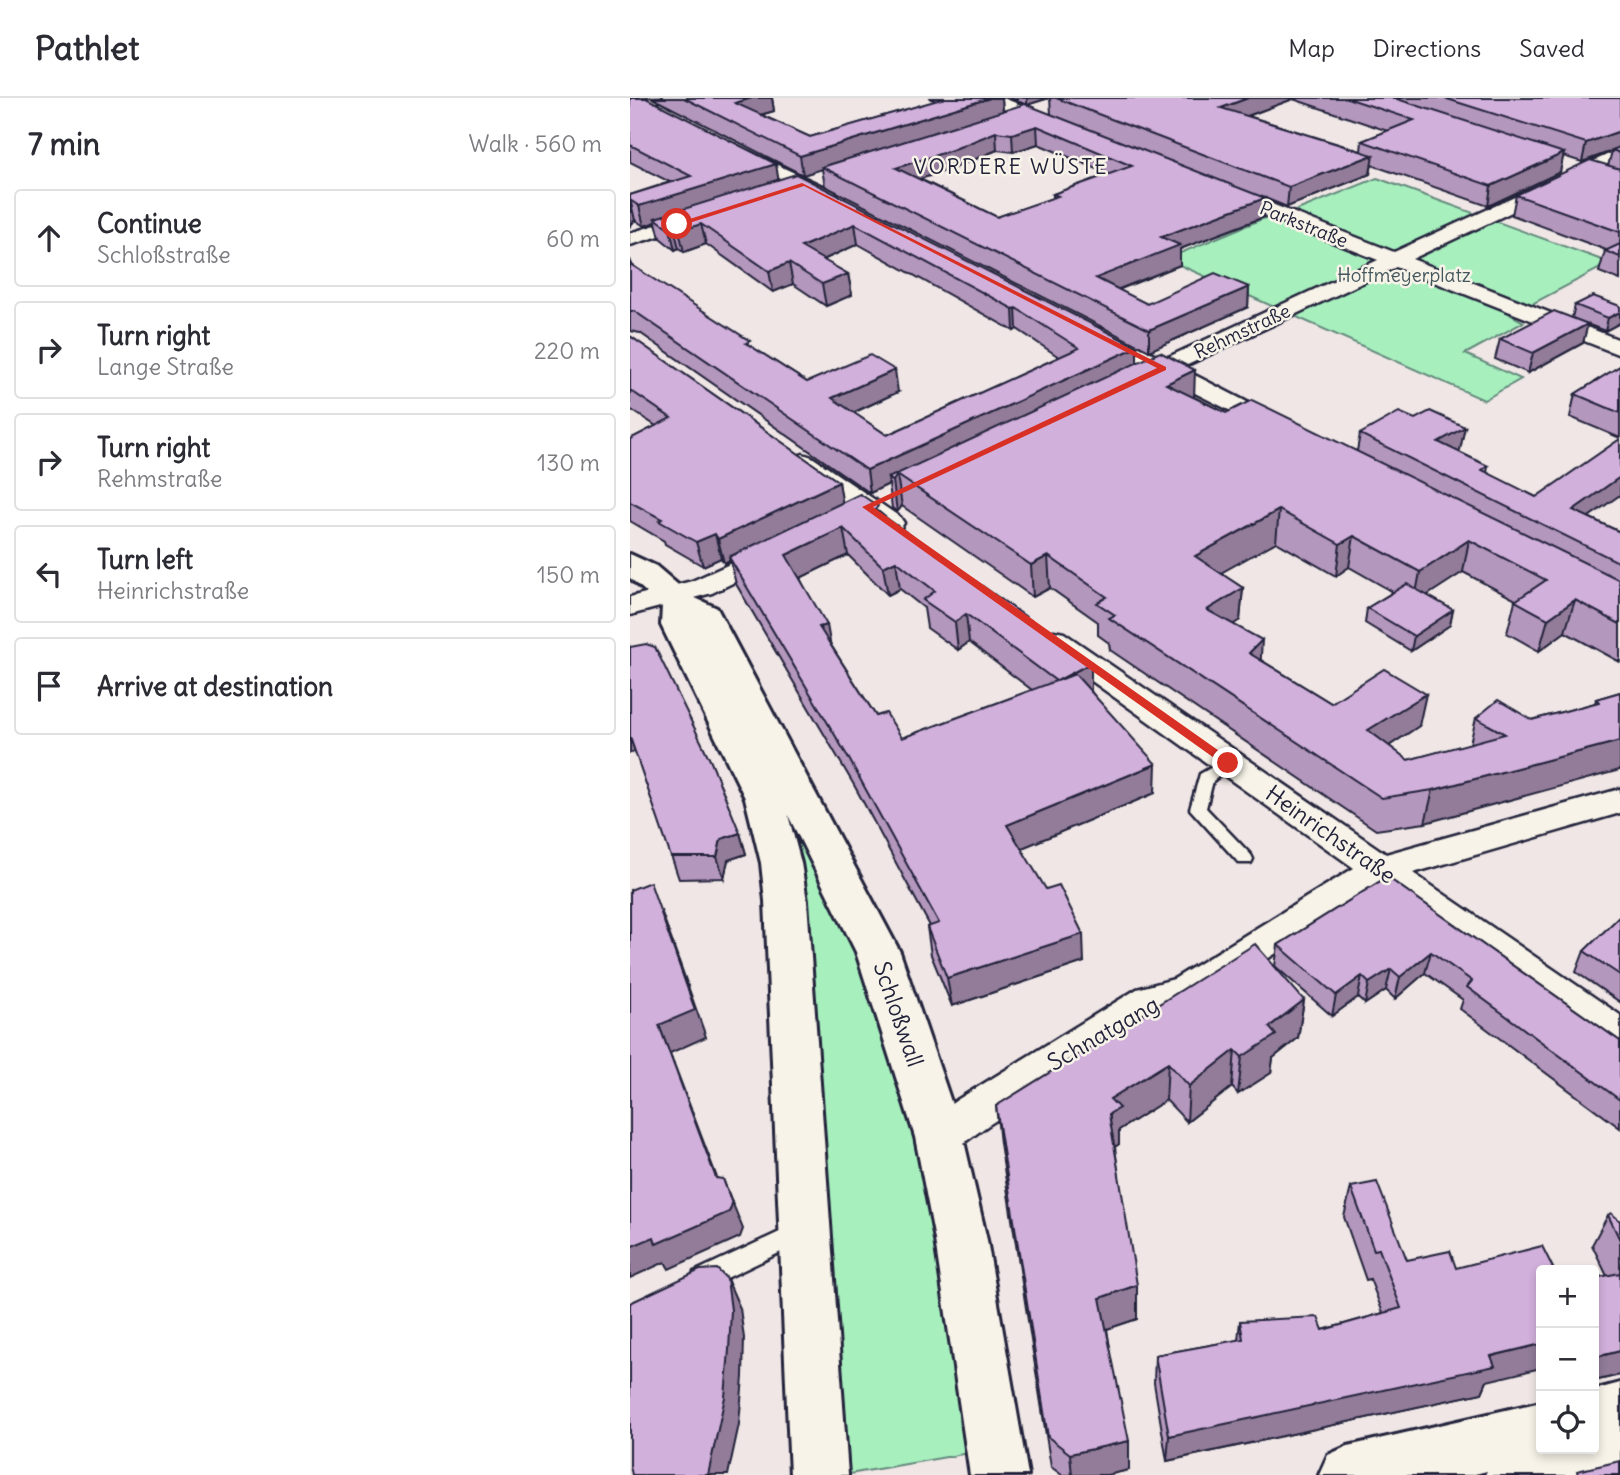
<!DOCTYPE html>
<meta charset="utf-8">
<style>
body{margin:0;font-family:Delius,sans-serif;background:#f7f7f7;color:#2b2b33}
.controls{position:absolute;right:21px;bottom:21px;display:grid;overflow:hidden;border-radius:7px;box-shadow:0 4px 10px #0003}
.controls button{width:63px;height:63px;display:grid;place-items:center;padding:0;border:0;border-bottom:2px solid #e1e1e2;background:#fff;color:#2b2b33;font:35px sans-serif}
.stop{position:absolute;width:21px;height:21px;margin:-16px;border:5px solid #d93025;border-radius:50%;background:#fff}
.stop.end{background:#d93025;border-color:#fff;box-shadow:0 2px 7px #0008}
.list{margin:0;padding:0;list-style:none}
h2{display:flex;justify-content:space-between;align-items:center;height:91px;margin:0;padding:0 28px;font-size:30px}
h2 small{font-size:23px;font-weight:400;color:#7c7c81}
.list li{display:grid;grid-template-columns:46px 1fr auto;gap:21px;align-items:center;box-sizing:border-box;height:98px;margin:0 14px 14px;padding:0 14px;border:2px solid #e1e1e2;border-radius:7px}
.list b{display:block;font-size:26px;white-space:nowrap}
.list p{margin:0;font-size:23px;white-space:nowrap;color:#7c7c81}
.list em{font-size:23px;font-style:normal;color:#7c7c81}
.icon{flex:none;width:38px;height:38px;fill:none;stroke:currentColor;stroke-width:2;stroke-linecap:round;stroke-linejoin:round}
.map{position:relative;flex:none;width:990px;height:1377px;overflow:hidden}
header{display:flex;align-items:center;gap:42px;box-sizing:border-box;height:98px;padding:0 35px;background:#fff;border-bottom:2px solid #e1e1e2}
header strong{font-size:33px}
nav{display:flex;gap:38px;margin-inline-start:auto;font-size:24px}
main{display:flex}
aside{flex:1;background:#fff}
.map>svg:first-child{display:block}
</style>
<header>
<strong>Pathlet</strong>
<nav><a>Map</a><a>Directions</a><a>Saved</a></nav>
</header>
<main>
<aside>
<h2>7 min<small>Walk · 560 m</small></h2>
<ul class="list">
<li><svg class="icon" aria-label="ahead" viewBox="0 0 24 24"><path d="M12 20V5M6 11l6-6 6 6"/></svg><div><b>Continue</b><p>Schloßstraße</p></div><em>60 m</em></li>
<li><svg class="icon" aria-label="right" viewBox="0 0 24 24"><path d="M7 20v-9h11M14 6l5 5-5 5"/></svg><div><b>Turn right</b><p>Lange Straße</p></div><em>220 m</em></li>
<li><svg class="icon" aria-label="right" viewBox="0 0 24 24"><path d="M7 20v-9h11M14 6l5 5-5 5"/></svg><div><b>Turn right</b><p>Rehmstraße</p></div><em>130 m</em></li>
<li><svg class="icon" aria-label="left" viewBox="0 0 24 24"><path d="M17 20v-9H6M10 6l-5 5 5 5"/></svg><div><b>Turn left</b><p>Heinrichstraße</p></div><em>150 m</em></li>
<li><svg class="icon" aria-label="arrive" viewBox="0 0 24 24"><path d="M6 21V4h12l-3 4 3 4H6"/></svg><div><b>Arrive at destination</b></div></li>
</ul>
</aside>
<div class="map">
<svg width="990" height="1377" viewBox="0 0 990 1377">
<rect width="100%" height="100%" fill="#efe6e5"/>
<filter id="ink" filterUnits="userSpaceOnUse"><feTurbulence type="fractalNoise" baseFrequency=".0143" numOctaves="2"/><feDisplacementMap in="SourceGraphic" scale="14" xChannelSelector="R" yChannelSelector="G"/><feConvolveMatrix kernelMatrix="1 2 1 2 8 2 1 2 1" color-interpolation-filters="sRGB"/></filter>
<g filter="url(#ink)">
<g fill="#a7f0be" stroke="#64897c" stroke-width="2">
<path d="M747 80 980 165 881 217 894 224 835 256 891 281 854 302 536 161 632 121 660 115Z"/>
<path d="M156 703 232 862 278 993 345 1354 219 1376 173 801Z"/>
</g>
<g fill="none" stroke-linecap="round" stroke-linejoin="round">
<g stroke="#22223b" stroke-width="5">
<g id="service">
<path d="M598 660 606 665 583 683 576 710 621 757 623 761 621 765H609L560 711 570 676Z"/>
<path d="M169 1125 176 1128 179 1135 176 1142 80 1188 72 1191 64 1188 61 1181 64 1174Z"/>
</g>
</g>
<g stroke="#22223b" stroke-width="5">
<g id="minor">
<path d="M31 0 29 3 0 11V1Z"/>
<path d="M350 0H373L430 22 433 26 430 30H418L352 3Z"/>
<path d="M105 47 205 94 207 98 198 104 191 102 99 56 96 52 99 48Z"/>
<path d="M990 51V63L782 161 990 242V257L766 169 551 270 658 325 661 330 658 335 649 337 533 279 519 284 511 282 507 277 515 270 459 241 456 236 459 231H475L534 261 748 162 584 97 582 93 584 89H598L764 154Z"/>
<path d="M71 113 78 115 81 119 78 123 0 147V135Z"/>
<path d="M173 356 182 359 270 419 274 425 270 431 261 433 252 431 164 369 160 364 164 359Z"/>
<path d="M144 446 154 448 158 454 154 460 82 495 0 517V499L62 483Z"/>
<path d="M424 533 434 535 756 756 990 691V715L783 775 990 917V954L976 950 750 789 568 905 531 915 357 1028 324 1052 309 1058 294 1052 288 1039 294 1026 327 1002 507 891 544 881 724 770 414 549 409 542 414 535Z"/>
</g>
</g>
<g stroke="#22223b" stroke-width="6">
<path id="secondary" d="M990 1285V1377H855L857 1373 841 1377H689L698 1357 718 1348 911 1304V1351H964V1292Z"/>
</g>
<g stroke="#22223b" stroke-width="6">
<path id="primary" d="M0 456 26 468 61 498 87 510 270 854 333 1039 357 1142 398 1377H340L305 1142 285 1039 226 854 158 717 171 765 177 803 218 1377H160L135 803 131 765 115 700 31 527 32 508 0 480Z"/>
</g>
<use href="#service" fill="#f7f3e8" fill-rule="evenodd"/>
<use href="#minor" fill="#f7f3e8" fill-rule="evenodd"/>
<use href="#secondary" fill="#f7f3e8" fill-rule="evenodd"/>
<use href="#primary" fill="#f7f3e8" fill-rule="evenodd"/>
</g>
<g fill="#b497bc" stroke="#22223b" stroke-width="2" fill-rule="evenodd">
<path d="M0 0 148 82 507 265 564 299 596 315 727 353 730 336 830 352 827 353 858 368 857 375 906 399 958 419 990 434V564L935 534 909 553 877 535 885 503 886 502 833 474 797 497 823 512 820 527 781 553 735 525 737 510 763 494 719 469 706 478 646 444 590 475 613 490 610 522 603 526 631 562 701 605 789 628 759 648 778 662 840 646 846 620 902 622 965 605 966 601 990 594 795 725 746 732 480 552 479 545 468 537V524L420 490 403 499 272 408 267 414 262 410 259 386 240 395 10 235 0 233V161L2 167 122 249 177 284 268 294 223 315 257 337 429 259 387 231 384 233 228 146 193 162 218 176 222 197 196 208 163 186 143 194 76 146 54 154 49 150 45 152 30 140 26 124 14 128 5 122 0 128V97L40 84 0 64Z"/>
<path d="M22 0H142L144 13 131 17 180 39 306 3 299 0H372L373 13 421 16 420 0H990V182L969 174 975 153 976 152 882 117 886 97 978 68 982 53 952 64 933 58 930 74 858 108 742 67 740 76 657 109 635 100 634 119 550 151V167L488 192 517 206 619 189 618 209 519 253 195 88 192 71 173 77ZM663 1 758 33 732 43 731 53 618 18ZM408 46 479 76 423 96V100L367 119 290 81 324 70 367 52 383 54Z"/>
<path d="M380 0H419L397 7Z"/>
<path d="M945 207 990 208V225L975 233 957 226 953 245 898 275 865 261 870 241 942 220Z"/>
<path d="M0 238 209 384 212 404 249 414 461 593 525 695 391 750 454 864 322 908 301 857 297 829 300 828 224 687 106 486 100 462 94 465 91 460 73 468 35 446 34 443 0 423V341L26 328 0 311ZM218 457 258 497 270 491 294 510 297 530 328 552 339 544 402 592 272 640 246 618 201 547 170 480Z"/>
<path d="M990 268V340L940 319 945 296Z"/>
<path d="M0 549 110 735 116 756 98 762 94 780 49 781 5 653 0 655Z"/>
<path d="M757 779 990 943V1030L830 911 833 902 795 875 765 901 756 892 735 906 728 899 702 918 645 868 648 847Z"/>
<path d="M990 818V904L946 874 954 853Z"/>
<path d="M674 902 668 940 643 960 641 975 608 996 602 989 557 1024 536 1002 489 1032V1046L485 1049 507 1221 477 1231 499 1372 477 1377H432L421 1369 370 1045 366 1008Z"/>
<path d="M721 1089 777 1162 857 1283 852 1295 537 1363 524 1285 525 1257 608 1242 610 1223 693 1232 753 1215 740 1181 736 1182 714 1119Z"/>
<path d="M978 1117 990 1123V1277L964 1283V1180L977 1178 962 1147Z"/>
</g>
<g fill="#927b99" stroke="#22223b" stroke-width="2">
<path d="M122 0H142L144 13 108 23 105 5Z"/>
<path d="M360 0H372L373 15 192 69V71L173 77 170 58Z"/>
<path d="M397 0H419L397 7Z"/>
<path d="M618 0H663V1L590 28 591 10Z"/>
<path d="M407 28 408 46 383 54 382 36Z"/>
<path d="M990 33V50L952 64 956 45Z"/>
<path d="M366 34 367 52 324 70 268 88 266 70Z"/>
<path d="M934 55 930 74 858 108 861 88Z"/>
<path d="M743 57 740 76 657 109 659 89Z"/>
<path d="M146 66 149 85 25 120 26 124 14 128 9 108Z"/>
<path d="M635 100 634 119 550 151V167L466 200V180L531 139Z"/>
<path d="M0 101 5 122 0 128Z"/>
<path d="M71 126 76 146 54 154 49 133Z"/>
<path d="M225 126 228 146 175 170 171 149Z"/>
<path d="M44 130 49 150 45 152 40 131Z"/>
<path d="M159 165 163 186 143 194 139 173Z"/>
<path d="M218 176 222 197 196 208 192 186Z"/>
<path d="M619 189 618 209 519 253V232Z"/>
<path d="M386 210 387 231 384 233 383 211Z"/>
<path d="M990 214V225L975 233 978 220Z"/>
<path d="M958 226 953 245 898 275 903 255Z"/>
<path d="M507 249V271L267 377 272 408 267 414 263 383 258 380 259 386 240 395 237 372Z"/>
<path d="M265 272 268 294 205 323 202 300Z"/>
<path d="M565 272 564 301 536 286Z"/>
<path d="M835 329 830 352 804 367 808 344Z"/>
<path d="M990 379V397L936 435 943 412Z"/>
<path d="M209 384 213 408 99 459 100 462 94 465 88 441Z"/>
<path d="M649 412 646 444 564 490 565 458Z"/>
<path d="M213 430 218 457 162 484 156 457Z"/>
<path d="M85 436 91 460 73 468 66 444Z"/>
<path d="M724 438 719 469 706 478 710 446Z"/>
<path d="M839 442 833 474 784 506 790 474Z"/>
<path d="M418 458 420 490 403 499 401 467Z"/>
<path d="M266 463 270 491 258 497 253 469Z"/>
<path d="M613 490 610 522 576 544 577 512Z"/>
<path d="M945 502 935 534 909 553 918 521Z"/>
<path d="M823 512 820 527 781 553 784 538Z"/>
<path d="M336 516 339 544 328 552 325 524Z"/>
<path d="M197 527 202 555 189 529Z"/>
<path d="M632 542 630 574 619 555Z"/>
<path d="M461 565V593L428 611 427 583Z"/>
<path d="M796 596 789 628 733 665 738 632Z"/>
<path d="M0 638 5 653 0 655Z"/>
<path d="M990 643V672L795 725 803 692Z"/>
<path d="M526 666 525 695 380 755 377 727Z"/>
<path d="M110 735 116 756 98 762 94 780 87 759 91 741Z"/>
<path d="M31 812 76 939 40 955 97 1106 86 1080 29 927Z"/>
<path d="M453 836 454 864 322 908 317 880Z"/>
<path d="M801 854 795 875 765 901 770 879Z"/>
<path d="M761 871 756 892 735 906 739 885Z"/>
<path d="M732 878 728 899 702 918 706 897Z"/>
<path d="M674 902 668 940 643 960 641 975 608 996 612 959 639 929Z"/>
<path d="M605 952 602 989 557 1024 559 988Z"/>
<path d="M538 965 536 1002 489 1032V1046L480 1052V1001Z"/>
<path d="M93 1081 113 1131 110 1139 39 1171 35 1164 0 1180V1149Z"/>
<path d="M97 1181 110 1210 114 1240 113 1279 109 1326 98 1377H78Z"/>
<path d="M507 1187V1221L471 1233 470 1200Z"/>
<path d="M911 1246V1270L857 1283 852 1295 537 1363 539 1338Z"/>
<path d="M990 1253V1277L964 1283V1262L966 1259Z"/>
<path d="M499 1343V1372L477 1377H442L440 1356Z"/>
</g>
<g fill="#d1b0db" stroke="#22223b" stroke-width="2" fill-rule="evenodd">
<path d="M0 0H16L146 66 9 108 0 102V97L61 78 0 47Z"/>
<path d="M54 0H122L105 5 180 39 315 0H360L170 58Z"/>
<path d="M426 0H618L591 10 743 57 659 89Z"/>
<path d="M717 0H764L934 55 861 88 732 43 784 22Z"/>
<path d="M814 0H990V33L956 45Z"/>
<path d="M395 6 635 100 531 139 550 147 466 180 517 206 585 175 619 189 519 232 192 69ZM407 28 502 68 423 96 428 98 367 119 266 70 322 52 366 34 382 36Z"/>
<path d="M990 49V55L982 52Z"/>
<path d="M960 62 990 71V134L886 97Z"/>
<path d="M166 76 507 249 237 372 4 213H0V166L120 243 116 245 177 284 240 257 265 272 202 300 257 337 449 250 386 210 383 211 225 126 171 149 218 176 192 186 159 165 139 173 71 126 49 133 44 130 40 131 25 120Z"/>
<path d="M990 146V159L975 153Z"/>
<path d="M963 198 990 208V214L978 220 945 207Z"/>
<path d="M924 213 958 226 903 255 870 241Z"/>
<path d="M0 238 209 384 88 441 85 436 66 444 29 423 32 421 0 404V341L41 320 0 292Z"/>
<path d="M530 254 565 272 536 286 596 315 622 302 990 482 989 486 990 487V526L945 502 918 521 885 503 916 482 839 442 790 474 724 438 710 446 649 412 565 458 613 490 577 512 632 542 619 555 701 605 754 571 796 596 738 632 778 662 875 636 846 620 868 602 902 622 969 604 966 601 990 594V643L803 692 752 700 479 520 485 517 467 505 477 499 418 458 401 467 267 377 263 383 258 380Z"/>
<path d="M990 268V315L945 296Z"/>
<path d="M800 313 835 329 808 344 858 368 852 372 906 399 990 341V379L943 412 990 434V465L730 336 769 314 785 321Z"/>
<path d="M230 396 248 408 245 412 461 565 427 583 445 576 526 666 377 727 416 791 429 787 453 836 317 880 297 829 309 825 218 659 99 459ZM213 430 253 469 266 463 305 493 293 502 325 524 336 516 426 583 272 640 256 615 246 618 189 529 197 527 156 457Z"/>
<path d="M777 486 823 512 784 538 737 510Z"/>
<path d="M16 546 25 549 81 664 110 735 91 741 87 759H41L0 639V549Z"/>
<path d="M757 779 990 943V1002L837 889 842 883 801 854 770 879 761 871 739 885 732 878 706 897 648 847Z"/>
<path d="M20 784 65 912 29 927 86 1080 93 1081 102 1106 99 1114 26 1146 24 1139 0 1149V792Z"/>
<path d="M990 818V877L954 853Z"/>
<path d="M625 846 674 902 639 929 646 937 612 959 605 952 559 988 538 965 480 1001 489 1010 479 1016 507 1187 470 1200 499 1343 440 1356 418 1339 366 1008Z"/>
<path d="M747 1084 777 1162 820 1153 826 1170 912 1148 924 1172H911V1246L861 1258 865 1268 539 1338 525 1257 613 1241 610 1223 688 1219 693 1232 771 1210 749 1151 744 1152 721 1089Z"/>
<path d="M981 1115 990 1123V1142L978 1117Z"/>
<path d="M87 1171 97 1181 101 1212 99 1252 95 1299 78 1377H2L0 1368V1205L70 1172Z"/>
<path d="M990 1175V1253L966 1259 964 1254V1180Z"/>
<path d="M990 1363V1377H948L947 1373Z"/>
</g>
</g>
<path fill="#d93025" d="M172 85 536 269V272L243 409 602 662V667H594L232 409 527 270 174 88 50 128 44 126Z"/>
<g text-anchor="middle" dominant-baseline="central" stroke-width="5" stroke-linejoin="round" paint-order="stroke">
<g font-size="19" fill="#22223b" stroke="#f7f3e8">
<text transform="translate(674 126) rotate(22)">Parkstraße</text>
<text transform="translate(612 233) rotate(-25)">Rehmstraße</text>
</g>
<g font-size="19" fill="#43565c" stroke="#f7f3e8">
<text x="774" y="177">Hoffmeyerplatz</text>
</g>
<g font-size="21" letter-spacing="2" fill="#22223b" stroke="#f7f3e8">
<text x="381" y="68">VORDERE WÜSTE</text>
</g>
<g font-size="23" fill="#22223b" stroke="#f7f3e8">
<text transform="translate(701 736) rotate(35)">Heinrichstraße</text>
<text transform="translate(269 916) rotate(71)">Schloßwall</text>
<text transform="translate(473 935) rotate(-30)">Schnatgang</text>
</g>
</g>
</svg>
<div class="controls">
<button>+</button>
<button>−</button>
<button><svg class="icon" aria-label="locate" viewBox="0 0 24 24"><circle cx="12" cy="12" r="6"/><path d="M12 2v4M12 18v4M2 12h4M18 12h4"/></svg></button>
</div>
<div class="stop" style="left:47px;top:126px"></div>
<div class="stop end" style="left:598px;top:665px"></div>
</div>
</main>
